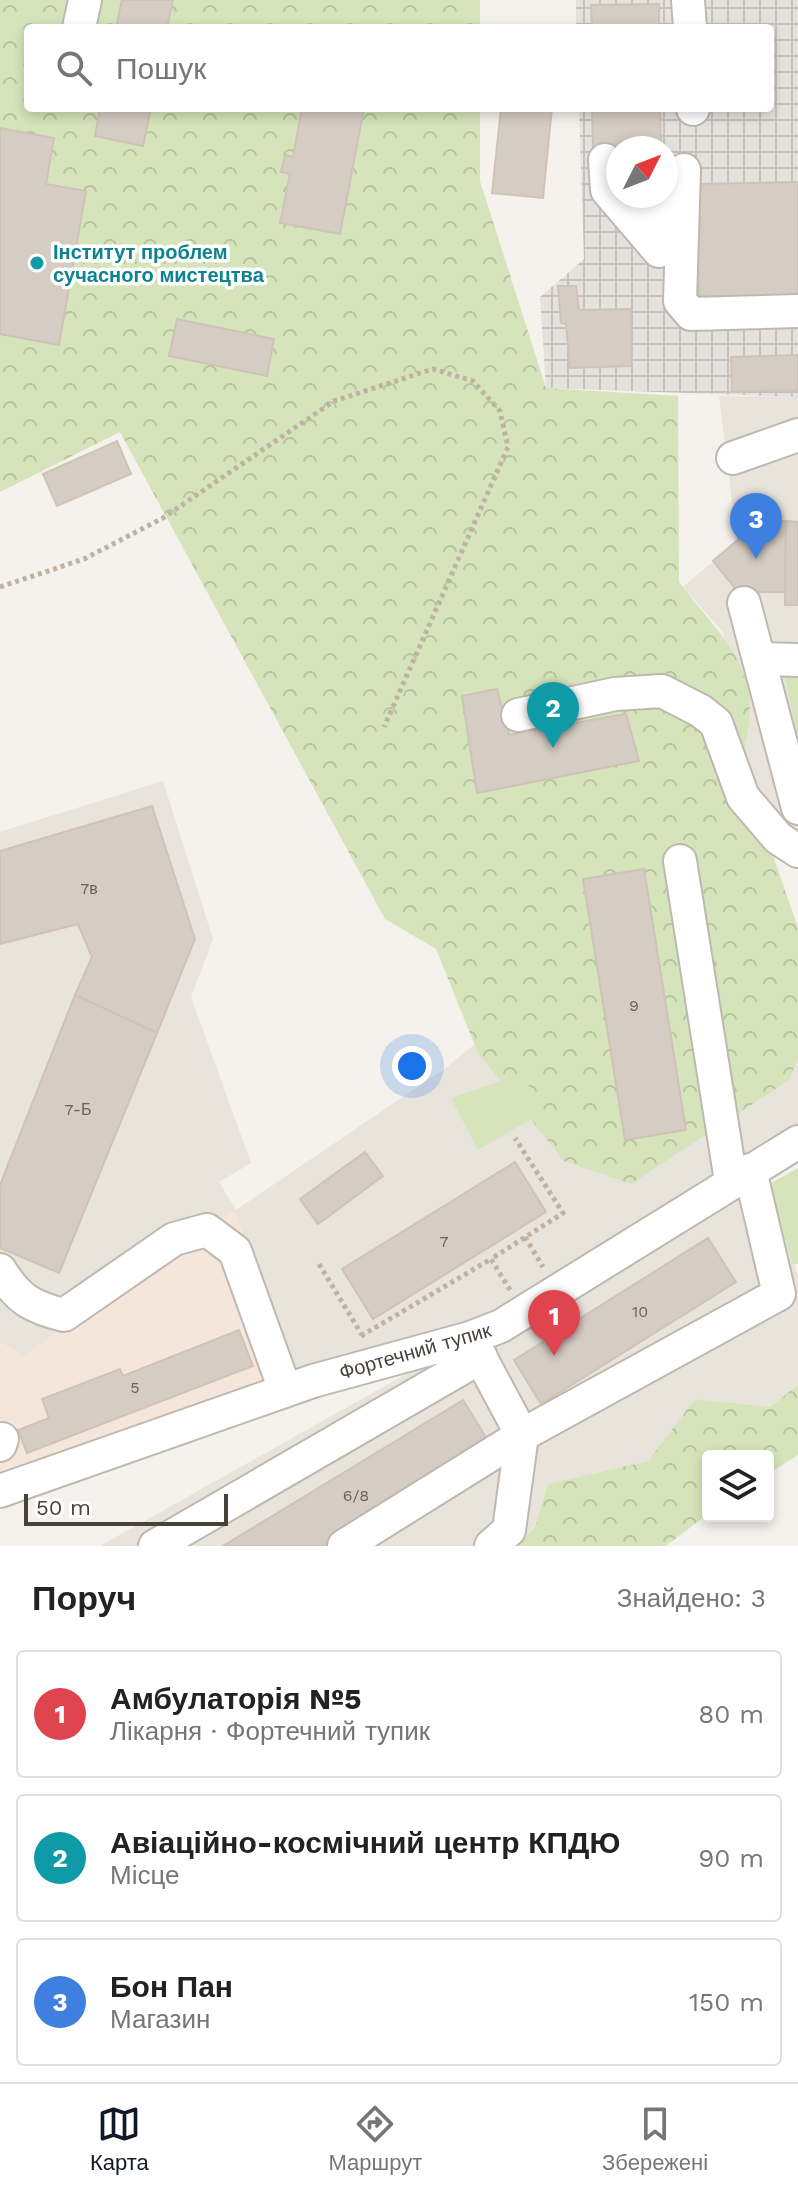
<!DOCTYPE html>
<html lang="uk">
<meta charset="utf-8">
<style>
body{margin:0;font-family:"Work Sans",sans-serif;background:#f2f2f2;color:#222}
.controls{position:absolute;right:24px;bottom:24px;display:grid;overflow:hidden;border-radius:8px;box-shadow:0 4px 12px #0003}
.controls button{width:72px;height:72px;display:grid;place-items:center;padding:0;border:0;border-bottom:2px solid #e0e0e0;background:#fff;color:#222;font:40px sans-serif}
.compass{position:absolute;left:606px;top:136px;width:72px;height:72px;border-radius:50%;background:#fff;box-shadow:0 4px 12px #0003;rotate:48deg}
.scale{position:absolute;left:24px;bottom:20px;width:204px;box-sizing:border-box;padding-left:8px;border:4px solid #49423a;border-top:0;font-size:22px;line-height:28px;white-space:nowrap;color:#49423a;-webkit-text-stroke:6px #fff;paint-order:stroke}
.you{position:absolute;left:412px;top:1066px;width:28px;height:28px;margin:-20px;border:6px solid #fff;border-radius:50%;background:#1a73e8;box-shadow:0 0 0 12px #1a73e833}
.badge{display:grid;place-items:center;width:52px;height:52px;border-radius:50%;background:#111827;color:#fff;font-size:26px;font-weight:700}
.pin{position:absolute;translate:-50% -66px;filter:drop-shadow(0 2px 4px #0008)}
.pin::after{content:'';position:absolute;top:42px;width:28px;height:24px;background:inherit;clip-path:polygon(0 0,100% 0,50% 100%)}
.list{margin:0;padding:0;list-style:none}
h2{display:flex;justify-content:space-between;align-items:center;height:104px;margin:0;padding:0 32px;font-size:34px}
h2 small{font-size:26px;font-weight:400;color:#767676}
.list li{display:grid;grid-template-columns:52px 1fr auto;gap:24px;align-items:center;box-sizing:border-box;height:128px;margin:0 16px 16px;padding:0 16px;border:2px solid #e0e0e0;border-radius:8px}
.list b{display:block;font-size:30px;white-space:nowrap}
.list p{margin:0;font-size:26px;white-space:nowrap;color:#767676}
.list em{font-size:26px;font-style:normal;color:#767676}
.icon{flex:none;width:44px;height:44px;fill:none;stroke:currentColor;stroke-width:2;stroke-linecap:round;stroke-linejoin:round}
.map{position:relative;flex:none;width:798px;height:1546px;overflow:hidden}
.search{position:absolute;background:#fff;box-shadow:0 4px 12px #0003;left:24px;right:24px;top:24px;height:88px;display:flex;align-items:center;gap:20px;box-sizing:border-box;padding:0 28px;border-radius:8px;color:#767676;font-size:30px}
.sheet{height:536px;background:#fff}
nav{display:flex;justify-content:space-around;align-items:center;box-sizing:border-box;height:112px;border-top:2px solid #e0e0e0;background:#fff;font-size:22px;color:#767676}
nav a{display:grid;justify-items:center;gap:4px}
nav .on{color:#111827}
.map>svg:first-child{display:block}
</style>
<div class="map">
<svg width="798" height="1546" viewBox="0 0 798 1546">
<defs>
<pattern id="industrial-grid" width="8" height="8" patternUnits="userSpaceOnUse" patternTransform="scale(2)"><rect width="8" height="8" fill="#e5e1dd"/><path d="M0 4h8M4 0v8" fill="none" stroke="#c6c2be"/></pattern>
<pattern id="forest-crowns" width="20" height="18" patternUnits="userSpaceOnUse" patternTransform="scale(2)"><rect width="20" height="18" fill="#d5e4ba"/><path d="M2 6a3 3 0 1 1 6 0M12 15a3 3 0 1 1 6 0" fill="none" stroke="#b8c5a1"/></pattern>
</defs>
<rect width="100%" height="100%" fill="#f5f1ec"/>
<g fill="#e8e3db">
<path d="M719 396 798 397V856L774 858 798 928V1130L494 1319 290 1381 235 1211 23 1356 0 1342V832L163 781 213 939 191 997 251 1163 219 1182 236 1210 447 1067 526 1002 740 762 723 632 683 587 737 541Z"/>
<path d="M764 1173 798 1276V1385L770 1407 695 1399 648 1461 548 1484 535 1527 517 1546H100Z"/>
</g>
<path fill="#f4e6da" d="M235 1210 290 1381 0 1483V1342L23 1356Z"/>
<path fill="url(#industrial-grid)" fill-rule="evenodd" d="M576 0H798V397L546 388 540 297 584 259 579 108H770V28H576ZM618 148H666V196H618Z"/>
<g fill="url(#forest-crowns)">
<path d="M0 0H480V28H28V108H480V181L546 388 678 396 679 582C729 647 769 673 740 762L798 928V1058L789 1080 631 1184 564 1161 478 1053 436 949 385 919 120 432 0 492Z"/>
<path d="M798 1385V1455L768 1474V1456H708V1514L666 1546H517L535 1527 548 1484 648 1461 695 1399 770 1407Z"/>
</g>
<g fill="#d5e4ba">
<path d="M784 673H798V737Z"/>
<path d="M521 1074 545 1111 478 1150 451 1098Z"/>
<path d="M798 1168V1264H793L768 1185Z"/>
</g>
<g fill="#d5ccc3" stroke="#cfc3b7" stroke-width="2">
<path d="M122 0H173L167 28H116Z"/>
<path d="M659 4V28H592L591 5Z"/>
<path d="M100 108H151L143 146 95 136Z"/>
<path d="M302 108H364L340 234 280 223 290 174 281 172 285 155 293 157Z"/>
<path d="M501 108H552L543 198 492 193Z"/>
<path d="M592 108H660L661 148 593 150Z"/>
<path d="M0 128 54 138 46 184 86 191 59 345 0 334Z"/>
<path d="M798 182V295L699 297 696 184Z"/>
<path d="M558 286H576L579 310 631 309 632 366 570 368 566 324 561 323Z"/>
<path d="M177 319 274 339 267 376 169 356Z"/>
<path d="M798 355V390L732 392 731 357Z"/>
<path d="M117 441 131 474 57 506 43 474Z"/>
<path d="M760 521H786L785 592H738L713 561Z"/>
<path d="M786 521 798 522V605H785Z"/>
<path d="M497 689 509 735 626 714 639 761 477 793 462 696Z"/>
<path d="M152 806 195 939 157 1033 75 995 92 957 78 924 0 944V851Z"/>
<path d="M644 869 686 1130 625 1140 583 879Z"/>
<path d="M75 995 157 1033 59 1273 0 1248V1185Z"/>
<path d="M365 1152 383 1176 318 1224 300 1199Z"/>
<path d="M515 1162 546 1212 373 1319 342 1269Z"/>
<path d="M708 1238 736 1282 541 1404 514 1360Z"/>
<path d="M239 1330 253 1366 27 1453 18 1430 49 1418 42 1399 120 1369 123 1376Z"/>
<path d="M463 1400 490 1444 322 1546H223Z"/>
</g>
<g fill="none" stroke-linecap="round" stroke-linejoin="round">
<g stroke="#bfb8b0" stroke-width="36">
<g id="minor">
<path d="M688 0 690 28"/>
<path d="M79 28 85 0"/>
<path d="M693 108V109"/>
<path d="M605 160 607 190 654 245"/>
<path d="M684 170 680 301 691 314 798 311"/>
<path d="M654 196V245L659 251"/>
<path d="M733 458 798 435"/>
<path d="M744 603 798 808"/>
<path d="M759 659 798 660"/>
<path d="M518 715 615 694 662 691 701 711 716 723 743 797 778 838 798 851"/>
<path d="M680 861 731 1181"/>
<path d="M0 1270C18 1299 31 1307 64 1315L174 1239 207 1230 235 1251 285 1390"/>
<path d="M470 1338 522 1435 509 1530 491 1546"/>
<path d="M0 1445 2 1439"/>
<path d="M0 1491 313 1381 470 1338 501 1326 798 1142"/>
<path d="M155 1546 481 1357"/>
<path d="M344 1546 522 1435 779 1294 750 1170"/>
</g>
</g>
<g stroke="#c0b2a2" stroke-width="5" stroke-dasharray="4 4" stroke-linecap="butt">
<path d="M0 587 84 559 163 518 334 401 433 369 473 381 500 411 508 447 384 727"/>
<path d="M525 1237 543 1267"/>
<path d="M319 1264 362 1335"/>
<path d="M510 1290 491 1259 563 1213 515 1138"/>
<path d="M361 1336 491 1259"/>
</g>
<use href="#minor" stroke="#fff" stroke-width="32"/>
</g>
<circle fill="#0f9aa8" stroke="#fff" stroke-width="3" cx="37" cy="263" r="8"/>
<g text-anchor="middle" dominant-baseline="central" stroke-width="7" stroke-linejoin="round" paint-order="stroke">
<g font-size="16" fill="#6c645c">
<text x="89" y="888">7в</text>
<text x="634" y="1005">9</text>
<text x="78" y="1109">7-Б</text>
<text x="444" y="1241">7</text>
<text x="640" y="1311">10</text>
<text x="135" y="1387">5</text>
<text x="356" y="1495">6/8</text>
</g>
<g font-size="20" font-weight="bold" fill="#0d838f" stroke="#fff" text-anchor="start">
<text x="53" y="252">Інститут проблем<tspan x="53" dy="23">сучасного мистецтва</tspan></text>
</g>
<g font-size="20" fill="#49423a" stroke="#fff">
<text transform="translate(415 1351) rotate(-16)">Фортечний тупик</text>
</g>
</g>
</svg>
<div class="controls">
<button><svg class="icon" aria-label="layers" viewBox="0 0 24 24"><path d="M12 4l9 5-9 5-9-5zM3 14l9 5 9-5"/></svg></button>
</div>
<svg class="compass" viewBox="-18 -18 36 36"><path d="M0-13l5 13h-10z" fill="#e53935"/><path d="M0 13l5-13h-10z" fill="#767676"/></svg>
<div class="scale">50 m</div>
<div class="you"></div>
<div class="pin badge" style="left:554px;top:1356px;background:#e0444e">1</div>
<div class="pin badge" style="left:553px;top:748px;background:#0f9aa8">2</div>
<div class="pin badge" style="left:756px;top:559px;background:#3f7fe0">3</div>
<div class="search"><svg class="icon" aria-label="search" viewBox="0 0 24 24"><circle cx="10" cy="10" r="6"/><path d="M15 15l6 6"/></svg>Пошук</div>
</div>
<section class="sheet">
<h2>Поруч<small>Знайдено: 3</small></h2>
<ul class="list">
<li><span class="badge" style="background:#e0444e">1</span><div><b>Амбулаторія №5</b><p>Лікарня · Фортечний тупик</p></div><em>80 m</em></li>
<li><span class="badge" style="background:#0f9aa8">2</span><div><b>Авіаційно-космічний центр КПДЮ</b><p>Місце</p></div><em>90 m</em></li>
<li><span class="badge" style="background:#3f7fe0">3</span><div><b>Бон Пан</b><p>Магазин</p></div><em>150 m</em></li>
</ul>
</section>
<nav>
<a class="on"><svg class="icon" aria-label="map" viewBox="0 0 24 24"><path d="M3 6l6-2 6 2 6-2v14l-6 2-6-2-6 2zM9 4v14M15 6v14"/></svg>Карта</a>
<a><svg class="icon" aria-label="directions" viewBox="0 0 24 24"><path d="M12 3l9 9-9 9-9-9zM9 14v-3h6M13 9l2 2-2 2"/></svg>Маршрут</a>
<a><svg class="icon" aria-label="saved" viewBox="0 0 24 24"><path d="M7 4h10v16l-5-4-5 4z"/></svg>Збережені</a>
</nav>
